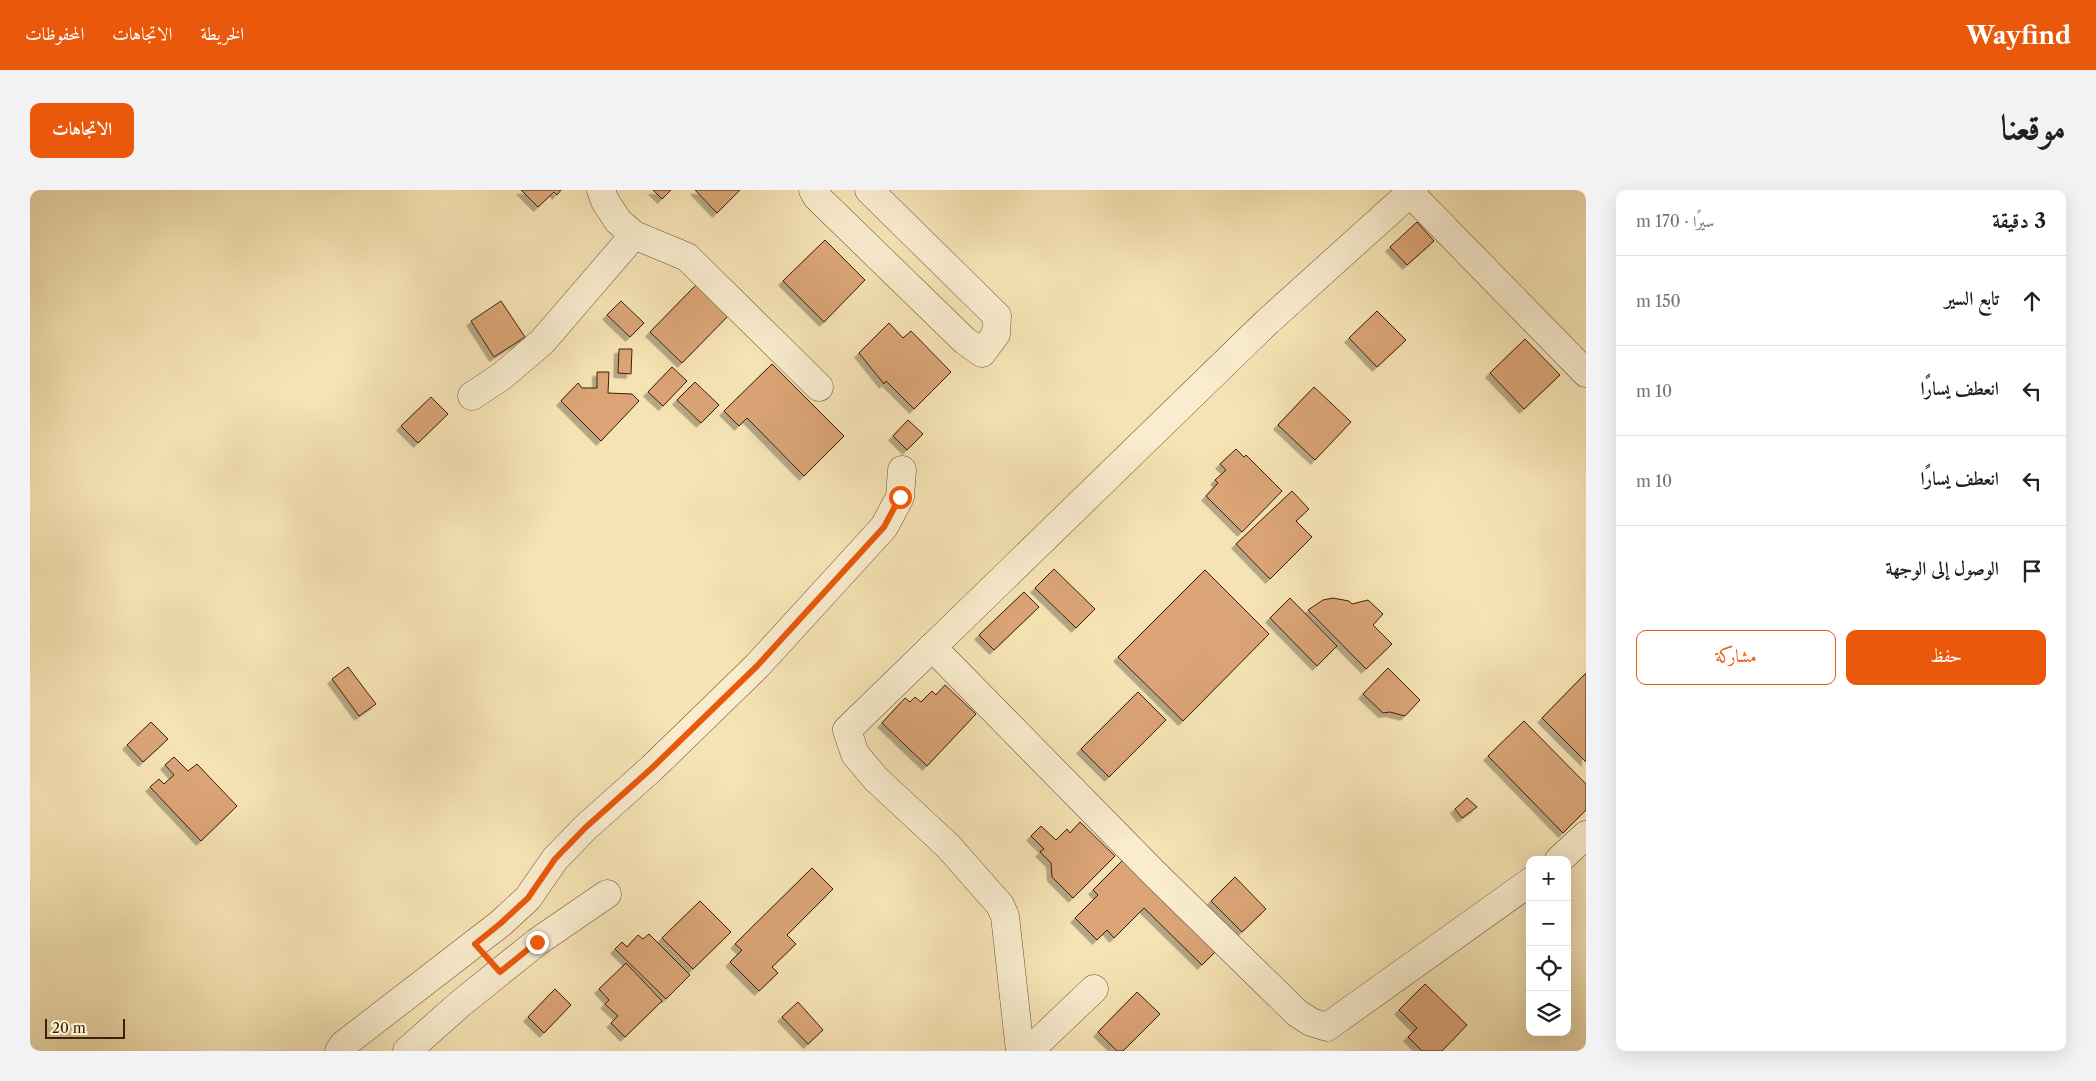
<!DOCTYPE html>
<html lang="ar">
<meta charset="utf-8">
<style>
body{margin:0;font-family:"Libre Caslon Text",Amiri,serif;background:#f2f2f2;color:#202124;direction:rtl}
.controls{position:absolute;right:15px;bottom:15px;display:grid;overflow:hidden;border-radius:10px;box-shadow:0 5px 20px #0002}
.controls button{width:45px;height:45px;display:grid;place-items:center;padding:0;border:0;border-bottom:1px solid #e0e0e0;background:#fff;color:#202124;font:25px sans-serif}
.scale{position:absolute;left:15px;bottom:12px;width:80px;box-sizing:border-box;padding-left:5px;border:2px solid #3e1f09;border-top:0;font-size:14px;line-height:18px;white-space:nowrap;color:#3e1f09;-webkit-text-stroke:4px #f9edce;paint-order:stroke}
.stop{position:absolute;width:15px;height:15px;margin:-11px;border:4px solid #ea580c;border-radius:50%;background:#fff}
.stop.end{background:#ea580c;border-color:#fff;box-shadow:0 1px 5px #0008}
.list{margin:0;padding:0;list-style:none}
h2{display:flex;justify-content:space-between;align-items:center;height:65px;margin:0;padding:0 20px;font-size:21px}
h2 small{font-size:16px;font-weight:400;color:#757577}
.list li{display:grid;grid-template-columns:32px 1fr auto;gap:15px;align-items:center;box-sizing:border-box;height:90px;padding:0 20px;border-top:1px solid #e0e0e0}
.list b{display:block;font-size:19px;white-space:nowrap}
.list em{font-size:16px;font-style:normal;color:#757577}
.actions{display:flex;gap:10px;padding:15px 20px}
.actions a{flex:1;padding:11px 0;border:1px solid #ea580c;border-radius:10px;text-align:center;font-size:18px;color:#ea580c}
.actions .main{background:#ea580c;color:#fff}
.icon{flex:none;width:28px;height:28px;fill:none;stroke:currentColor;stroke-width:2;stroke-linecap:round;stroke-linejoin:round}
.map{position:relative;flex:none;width:1556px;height:861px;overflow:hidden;direction:ltr;border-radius:10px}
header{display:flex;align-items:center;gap:30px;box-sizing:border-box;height:70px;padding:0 25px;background:#ea580c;color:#fff}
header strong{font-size:24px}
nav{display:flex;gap:28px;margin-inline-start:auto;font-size:18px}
.intro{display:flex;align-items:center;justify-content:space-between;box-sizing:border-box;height:120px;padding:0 30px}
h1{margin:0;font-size:35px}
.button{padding:12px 22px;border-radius:10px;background:#ea580c;color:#fff;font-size:18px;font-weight:700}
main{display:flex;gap:30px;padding:0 30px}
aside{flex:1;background:#fff;border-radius:10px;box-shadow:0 5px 20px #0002}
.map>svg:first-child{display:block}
</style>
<header>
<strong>Wayfind</strong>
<nav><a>الخريطة</a><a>الاتجاهات</a><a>المحفوظات</a></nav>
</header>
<div class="intro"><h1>موقعنا</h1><a class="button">الاتجاهات</a></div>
<main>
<aside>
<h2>3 دقيقة<small>سيرًا · 170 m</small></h2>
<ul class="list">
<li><svg class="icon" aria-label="ahead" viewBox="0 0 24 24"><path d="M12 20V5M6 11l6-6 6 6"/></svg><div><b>تابع السير</b></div><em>150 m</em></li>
<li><svg class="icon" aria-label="left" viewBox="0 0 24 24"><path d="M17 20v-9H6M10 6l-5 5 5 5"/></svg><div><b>انعطف يسارًا</b></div><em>10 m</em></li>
<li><svg class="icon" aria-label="left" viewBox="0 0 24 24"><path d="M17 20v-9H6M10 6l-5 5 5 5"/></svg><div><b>انعطف يسارًا</b></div><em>10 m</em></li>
<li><svg class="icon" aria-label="arrive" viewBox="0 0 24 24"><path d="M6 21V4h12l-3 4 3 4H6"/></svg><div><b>الوصول إلى الوجهة</b></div></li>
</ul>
<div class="actions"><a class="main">حفظ</a><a>مشاركة</a></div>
</aside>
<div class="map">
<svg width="1556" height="861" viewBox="0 0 1556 861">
<defs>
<filter id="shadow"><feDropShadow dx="-4.5" dy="4.5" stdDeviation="0" flood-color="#0004"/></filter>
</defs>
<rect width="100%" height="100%" fill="#f6e3b4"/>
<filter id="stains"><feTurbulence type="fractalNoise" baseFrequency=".004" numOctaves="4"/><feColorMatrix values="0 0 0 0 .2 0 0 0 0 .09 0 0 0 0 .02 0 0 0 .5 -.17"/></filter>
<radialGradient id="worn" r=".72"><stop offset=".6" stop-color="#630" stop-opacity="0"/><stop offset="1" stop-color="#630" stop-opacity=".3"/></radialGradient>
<g fill="#daa476" stroke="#3e1f09" filter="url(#shadow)">
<path d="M491 0H531L527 5 524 2 508 17Z"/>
<path d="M623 0H641L632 9Z"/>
<path d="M665 0H710L687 23Z"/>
<path d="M1387 32 1404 51 1377 75 1360 57Z"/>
<path d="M795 50 835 90 794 132 753 91Z"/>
<path d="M667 94 699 125 652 173 620 142Z"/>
<path d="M471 111 495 147 464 167 441 131Z"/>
<path d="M591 111 614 133 600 147 577 125Z"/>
<path d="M1347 121 1376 150 1347 177 1319 148Z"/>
<path d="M859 133 873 148 881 141 921 182 884 219 856 191 854 194 829 163Z"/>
<path d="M1495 149 1530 185 1494 219 1460 183Z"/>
<path d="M589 159H602L601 184 588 183Z"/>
<path d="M742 174 814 246 774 286 717 228 709 236 694 221Z"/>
<path d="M642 177 657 191 633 216 618 202Z"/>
<path d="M567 182H579L578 203 602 204 609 211 571 251 531 211 548 193 552 198H567Z"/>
<path d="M665 192 689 215 671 233 647 210Z"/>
<path d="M1284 197 1321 232 1285 270 1248 235Z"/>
<path d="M401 207 418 224 388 253 371 236Z"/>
<path d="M878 230 893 244 877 260 863 246Z"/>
<path d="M1206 259 1214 267 1216 265 1252 301 1212 342 1176 306 1188 293 1185 290 1196 280 1190 274Z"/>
<path d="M1262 301 1279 319 1266 331 1282 347 1240 389 1206 354Z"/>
<path d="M1024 379 1065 419 1046 438 1005 398Z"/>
<path d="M1175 380 1239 444 1153 531 1088 467Z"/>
<path d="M994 402 1009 417 964 460 949 445Z"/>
<path d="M1260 408 1307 456 1287 476 1240 428Z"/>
<path d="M1303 408 1319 411 1322 414 1338 410 1353 424 1343 435 1362 454 1336 479 1278 420 1293 410Z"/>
<path d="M318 477 346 514 329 526 302 489Z"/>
<path d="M1358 478 1390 510 1375 526 1360 522 1353 523 1333 504Z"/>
<path d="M1556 483V572L1512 528Z"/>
<path d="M915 495 946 524 897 576 852 533 875 508 880 512 885 507 891 512 902 501 906 505Z"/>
<path d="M1108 502 1136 530 1079 587 1051 559Z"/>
<path d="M1494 531 1556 594V620L1533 643 1458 566Z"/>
<path d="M121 532 138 549 113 572 97 555Z"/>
<path d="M144 567 158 581 167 574 207 616 171 651 120 597 129 589 134 594 144 585 135 575Z"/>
<path d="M1437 608 1447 617 1432 628 1425 619Z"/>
<path d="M1050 632 1085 666 1043 708 1022 687 1021 673 1010 662 1014 659 1001 646 1011 636 1026 650 1037 639 1040 643Z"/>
<path d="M1096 667 1188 759 1172 775 1114 718 1084 748 1077 740 1067 750 1045 728 1068 705 1063 700Z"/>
<path d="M782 678 803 699 757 745 766 754 742 777 748 783 729 801 700 772 712 760 705 754Z"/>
<path d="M1205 687 1236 719 1212 742 1181 711Z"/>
<path d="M670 711 701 742 663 779 632 748Z"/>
<path d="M619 744 660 785 636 809 585 759 592 752 597 757 608 745 613 749Z"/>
<path d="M596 773 632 811 595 847 581 833 588 826 575 814 579 810 569 799Z"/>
<path d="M1395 794 1437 835 1412 861H1392L1378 847 1387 838 1369 820Z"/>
<path d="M525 799 541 815 514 843 498 827Z"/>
<path d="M1107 802 1130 824 1093 861H1087L1068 842Z"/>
<path d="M768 812 793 840 778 854 752 827Z"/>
</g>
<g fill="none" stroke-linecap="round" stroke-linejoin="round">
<g stroke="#6c5034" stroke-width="29">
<g id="minor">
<path d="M571 0 575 11 588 31 604 45 657 67 789 197"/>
<path d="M783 0 787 7 935 151 952 163 966 144 967 126 839 0"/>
<path d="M1384 0 1380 3 1556 183"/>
<path d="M442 206 472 186 512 152 604 45"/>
<path d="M902 457 1124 683 1267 823 1281 832 1297 837 1500 692"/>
<path d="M1529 670 1556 645"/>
<path d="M309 861 313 855 471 733 498 708 525 669 555 638 622 578 727 476 854 337 870 307 872 280"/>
<path d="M377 861 430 814 507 752 577 704"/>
<path d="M990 861 975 726 970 715 918 656 846 589 825 564 817 540 1237 132 1380 3 1377 0"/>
<path d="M999 861 1064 799"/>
</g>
</g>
<use href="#minor" stroke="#f9edce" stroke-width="28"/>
</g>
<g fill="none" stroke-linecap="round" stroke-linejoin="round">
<path stroke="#ea580c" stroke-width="6" d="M507 752 470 782 445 754 471 733 498 708 525 669 555 638 622 578 727 476 854 337 870 307"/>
</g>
<rect width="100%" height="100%" filter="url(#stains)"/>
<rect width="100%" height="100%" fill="url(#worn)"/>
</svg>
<div class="controls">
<button>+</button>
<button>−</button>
<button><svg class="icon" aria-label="locate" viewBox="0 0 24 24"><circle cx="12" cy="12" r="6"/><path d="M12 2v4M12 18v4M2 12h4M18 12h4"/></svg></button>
<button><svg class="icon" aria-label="layers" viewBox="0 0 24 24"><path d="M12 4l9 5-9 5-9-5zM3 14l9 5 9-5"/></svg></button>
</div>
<div class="scale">20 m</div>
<div class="stop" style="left:870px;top:307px"></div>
<div class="stop end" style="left:507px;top:752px"></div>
</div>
</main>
